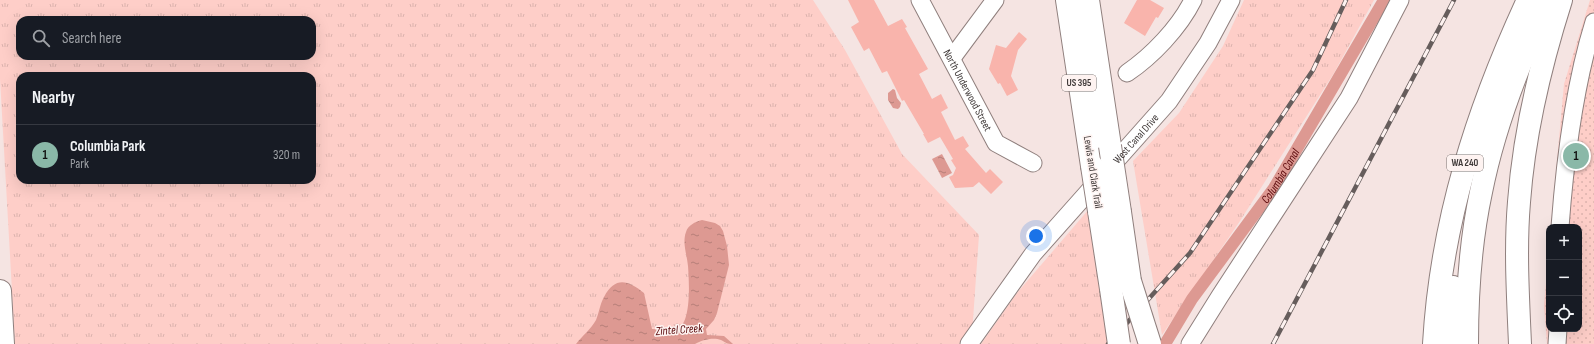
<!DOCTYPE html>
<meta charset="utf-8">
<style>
body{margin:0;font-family:"Sofia Sans Condensed",sans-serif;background:#242831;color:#f1f3f6}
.controls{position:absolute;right:12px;bottom:12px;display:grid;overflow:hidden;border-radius:8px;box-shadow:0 4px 16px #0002}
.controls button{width:36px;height:36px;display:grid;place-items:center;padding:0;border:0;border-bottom:1px solid #363941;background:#171b24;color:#f1f3f6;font:20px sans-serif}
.you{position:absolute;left:1036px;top:236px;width:14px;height:14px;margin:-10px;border:3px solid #fff;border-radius:50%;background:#1a73e8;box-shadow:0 0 0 6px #1a73e833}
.badge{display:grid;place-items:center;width:26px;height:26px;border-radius:50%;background:#8ab8a8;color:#111;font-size:13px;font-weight:700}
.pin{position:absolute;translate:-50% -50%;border:2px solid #fff;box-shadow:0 1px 4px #0006}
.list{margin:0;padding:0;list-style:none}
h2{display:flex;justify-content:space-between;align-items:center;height:52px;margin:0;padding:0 16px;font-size:17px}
h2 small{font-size:13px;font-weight:400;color:#9ea1a6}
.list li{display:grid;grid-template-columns:26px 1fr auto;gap:12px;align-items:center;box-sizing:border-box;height:60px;padding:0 16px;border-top:1px solid #363941}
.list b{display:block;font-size:15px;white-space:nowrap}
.list p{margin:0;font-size:13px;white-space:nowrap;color:#9ea1a6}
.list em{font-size:13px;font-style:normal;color:#9ea1a6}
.icon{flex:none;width:22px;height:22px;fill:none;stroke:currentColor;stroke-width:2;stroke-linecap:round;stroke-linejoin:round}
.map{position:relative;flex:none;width:1594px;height:344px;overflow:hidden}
.search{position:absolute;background:#171b24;box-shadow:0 4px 16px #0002;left:16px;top:16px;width:300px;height:44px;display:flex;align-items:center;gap:10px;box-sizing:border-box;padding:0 14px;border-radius:12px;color:#9ea1a6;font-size:15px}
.panel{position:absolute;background:#171b24;box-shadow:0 4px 16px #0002;left:16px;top:72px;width:300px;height:112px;border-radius:12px}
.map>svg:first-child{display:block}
</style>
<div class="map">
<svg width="1594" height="344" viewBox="0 0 1594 344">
<defs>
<pattern id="grass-tufts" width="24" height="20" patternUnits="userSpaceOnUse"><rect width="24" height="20" fill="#fecec8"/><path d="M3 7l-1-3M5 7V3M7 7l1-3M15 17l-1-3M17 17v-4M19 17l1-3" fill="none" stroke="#dbb2ad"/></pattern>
<pattern id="park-dots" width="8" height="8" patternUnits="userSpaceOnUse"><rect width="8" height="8" fill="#fecec8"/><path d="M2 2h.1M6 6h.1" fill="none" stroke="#dbb2ad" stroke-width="1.8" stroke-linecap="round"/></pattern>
<pattern id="water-ripples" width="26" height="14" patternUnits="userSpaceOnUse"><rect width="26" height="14" fill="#dd9992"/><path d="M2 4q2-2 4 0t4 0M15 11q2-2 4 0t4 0" fill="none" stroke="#b57e78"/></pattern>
</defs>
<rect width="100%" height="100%" fill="#f5e4e2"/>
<g fill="url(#grass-tufts)" fill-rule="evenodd">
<path d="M0 0H813L845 50 902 154 979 235 972 334 965 344H15L0 79ZM20 20H312V56H20ZM20 76H312V180H20Z"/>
<path d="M1244 0H1374L1334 73 1240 221 1162 335 1133 161 1179 113 1223 46Z"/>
<path d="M1089 209 1108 344H981L1017 293Z"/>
</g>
<path fill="url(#park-dots)" d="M1590 0H1594V344H1547L1544 306 1549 247V329H1579V227H1551L1564 84Z"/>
<g fill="url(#water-ripples)">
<path d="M893 89 895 90 897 98 901 103 900 107 898 109 893 108 888 100V93Z"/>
<path d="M942 154 952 173 942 178 932 159Z"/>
<path d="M702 220 715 223 720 226 723 231 727 246 729 265 717 313 714 320 706 329 707 335 724 336 733 344C726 344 727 343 721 340 713 337 702 340 695 344H576C582 336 591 329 596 320 599 313 600 304 604 297 615 276 628 280 644 293L652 329C659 329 670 332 677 329 692 324 689 279 688 266 687 255 682 243 686 232 688 225 695 222 702 220Z"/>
</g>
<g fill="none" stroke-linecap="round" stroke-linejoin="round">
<path stroke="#dd9992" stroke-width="12" id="s1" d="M1165 344 1192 299 1274 188 1384 0"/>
</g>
<g fill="#f9b4ac">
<path d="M848 0H874L888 26 902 19 907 27 905 28 928 69 919 74 932 99 941 94 948 108 941 112 955 140 963 136 969 146 965 149 986 173 990 169 1003 182 991 194 979 182 973 187 955 188 949 177 953 175 956 168 951 160 953 159 940 137 928 143 923 134H924L904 100 902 101 887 71 882 73 869 48 864 51 851 27 859 22Z"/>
<path d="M1137 0H1150L1164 8 1158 18 1156 17 1145 36 1124 23Z"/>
<path d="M1019 32 1027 39 1018 50 1011 76 1018 90 1007 96 1000 83 998 84 989 69 996 45 1006 48Z"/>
</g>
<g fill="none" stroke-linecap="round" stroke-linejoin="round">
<g stroke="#8f7f7d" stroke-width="19">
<g id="minor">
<path id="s2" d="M920 0 996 143 1033 163"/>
<path d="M952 58 995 0"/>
<path d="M1127 73C1152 56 1179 28 1193 0"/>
<path d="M1560 227C1565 160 1574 86 1594 22"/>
<path id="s3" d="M969 344 1033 254 1169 101 1208 43 1231 0"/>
<path d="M1190 344 1220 296 1349 98 1400 0"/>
<path d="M1557 344 1558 329"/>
</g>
</g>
<g stroke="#8f7f7d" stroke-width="24">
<path id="major" d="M0 291 3 344"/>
</g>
<g stroke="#8f7f7d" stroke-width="24">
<g id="highway">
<path d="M1067 0 1092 166"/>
<path d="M1088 0 1110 146"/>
<path d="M1099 211 1111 289"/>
<path d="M1120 212 1130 281"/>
<path d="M1434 344C1441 222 1477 110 1528 0"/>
<path d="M1451 344 1453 287"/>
<path d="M1467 344C1467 293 1470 243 1481 192 1494 126 1519 62 1548 0"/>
<path d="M1520 344C1518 297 1515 249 1519 202 1524 133 1540 66 1561 0"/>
</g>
</g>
<use href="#minor" stroke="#fff" stroke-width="17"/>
<use href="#major" stroke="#fff" stroke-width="22"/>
<use href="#highway" stroke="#fff" stroke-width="22"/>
<g stroke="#665d5c" stroke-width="4.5">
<g id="rail">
<path d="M1108 344 1190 253 1313 70 1346 0"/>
<path d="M1273 344 1454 0"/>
</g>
</g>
<use href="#rail" stroke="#fef3f1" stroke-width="3" stroke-dasharray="9" stroke-linecap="butt"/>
<g stroke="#8f7f7d" stroke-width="24" stroke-linecap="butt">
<g id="highway-bridge">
<path d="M1110 146 1120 212"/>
<path d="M1092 166 1099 211"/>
<path d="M1130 281 1150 344"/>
<path d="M1111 289 1119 344"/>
</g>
</g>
<use href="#highway-bridge" stroke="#fff" stroke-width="22"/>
</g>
<g text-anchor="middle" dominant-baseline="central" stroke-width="3" stroke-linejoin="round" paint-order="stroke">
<g fill="#fef3f1" stroke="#797270" stroke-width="1">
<rect x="1062" y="75" width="34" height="16" rx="3"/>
<rect x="1447" y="155" width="36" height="16" rx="3"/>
</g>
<g font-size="10" font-weight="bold" fill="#403a39">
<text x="1079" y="83">US 395</text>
<text x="1465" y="163">WA 240</text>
</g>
<g font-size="11" fill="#403a39" stroke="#fef3f1">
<text stroke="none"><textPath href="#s2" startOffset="102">North Underwood Street</textPath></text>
<text stroke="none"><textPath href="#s3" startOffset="265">West Canal Drive</textPath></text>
<text transform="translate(1093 172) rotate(81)">Lewis and Clark Trail</text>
</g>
<g font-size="12" font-style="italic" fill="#5a090b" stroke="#fef3f1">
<text stroke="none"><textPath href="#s1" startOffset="204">Columbia Canal</textPath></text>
<text transform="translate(679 330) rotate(-4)">Zintel Creek</text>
</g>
</g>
</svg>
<div class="controls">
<button>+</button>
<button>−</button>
<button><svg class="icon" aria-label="locate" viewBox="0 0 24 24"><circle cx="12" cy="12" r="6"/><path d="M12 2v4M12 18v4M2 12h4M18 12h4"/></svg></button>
</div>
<div class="you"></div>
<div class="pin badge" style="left:1576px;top:156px">1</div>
<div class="search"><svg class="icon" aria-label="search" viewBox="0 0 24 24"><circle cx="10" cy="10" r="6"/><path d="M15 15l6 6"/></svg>Search here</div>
<section class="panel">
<h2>Nearby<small></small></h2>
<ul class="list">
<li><span class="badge">1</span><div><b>Columbia Park</b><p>Park</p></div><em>320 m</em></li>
</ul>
</section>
</div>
